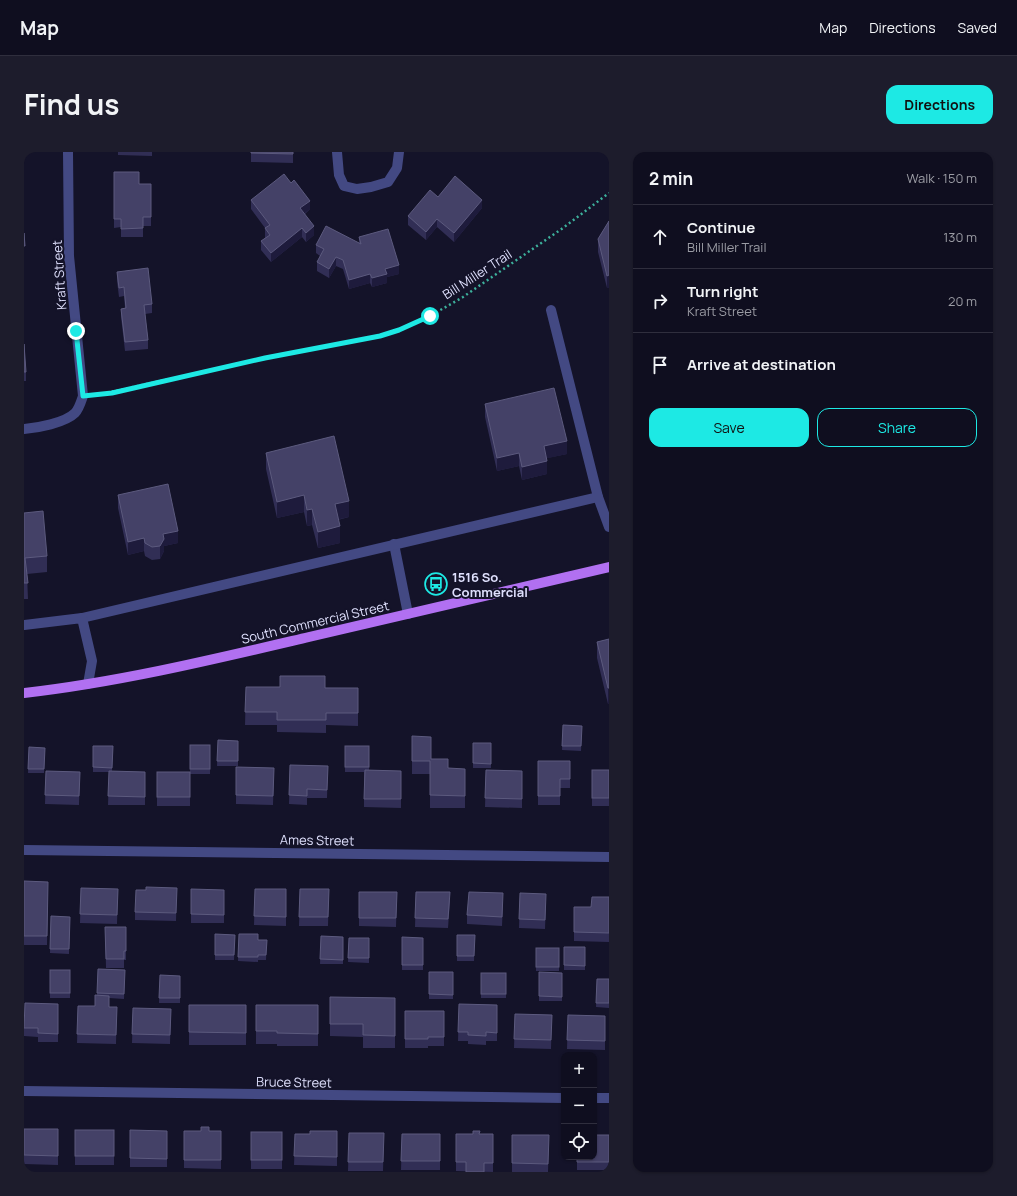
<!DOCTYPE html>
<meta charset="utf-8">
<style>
body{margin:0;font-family:Manrope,sans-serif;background:#1d1c2c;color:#f1f3f6}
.controls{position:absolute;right:12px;bottom:12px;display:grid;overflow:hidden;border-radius:8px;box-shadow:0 1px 3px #0004}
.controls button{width:36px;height:36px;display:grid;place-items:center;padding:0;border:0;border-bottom:1px solid #2f2e3d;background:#0f0e1f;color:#f1f3f6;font:20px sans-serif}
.stop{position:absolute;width:12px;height:12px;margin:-9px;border:3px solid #1de9e4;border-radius:50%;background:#fff}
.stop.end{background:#1de9e4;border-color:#fff;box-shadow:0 1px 4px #0008}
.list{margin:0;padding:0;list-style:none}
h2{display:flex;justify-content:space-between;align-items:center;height:52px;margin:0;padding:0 16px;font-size:17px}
h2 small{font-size:13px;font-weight:400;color:#9b9ca4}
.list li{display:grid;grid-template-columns:26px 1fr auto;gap:12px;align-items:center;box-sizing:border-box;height:64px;padding:0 16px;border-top:1px solid #2f2e3d}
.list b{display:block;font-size:15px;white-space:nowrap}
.list p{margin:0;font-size:13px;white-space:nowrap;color:#9b9ca4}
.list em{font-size:13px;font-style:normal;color:#9b9ca4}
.actions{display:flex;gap:8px;padding:12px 16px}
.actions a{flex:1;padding:9px 0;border:1px solid #1de9e4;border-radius:12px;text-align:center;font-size:14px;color:#1de9e4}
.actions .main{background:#1de9e4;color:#111}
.icon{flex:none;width:22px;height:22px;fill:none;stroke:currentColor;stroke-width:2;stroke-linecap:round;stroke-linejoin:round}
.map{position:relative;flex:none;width:585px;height:1020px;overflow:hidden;border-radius:12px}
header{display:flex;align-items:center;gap:24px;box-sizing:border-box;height:56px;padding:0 20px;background:#0f0e1f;border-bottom:1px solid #2f2e3d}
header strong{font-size:19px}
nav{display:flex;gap:22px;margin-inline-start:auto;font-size:14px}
.intro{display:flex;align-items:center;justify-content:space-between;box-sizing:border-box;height:96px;padding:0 24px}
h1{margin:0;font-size:28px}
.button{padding:10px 18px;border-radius:12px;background:#1de9e4;color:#111;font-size:14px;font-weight:700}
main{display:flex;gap:24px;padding:0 24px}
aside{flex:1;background:#0f0e1f;border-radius:12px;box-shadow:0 1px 3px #0004}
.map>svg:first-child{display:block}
</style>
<header>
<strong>Map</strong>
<nav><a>Map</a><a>Directions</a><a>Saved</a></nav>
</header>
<div class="intro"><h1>Find us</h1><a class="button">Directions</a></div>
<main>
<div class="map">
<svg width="585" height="1020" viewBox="0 0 585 1020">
<rect width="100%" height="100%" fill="#141329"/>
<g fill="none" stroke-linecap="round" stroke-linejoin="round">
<path stroke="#3db19c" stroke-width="2.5" stroke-dasharray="2 3" stroke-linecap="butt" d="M73 243 241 206 356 184 375 178 406 164 439 145 539 76 585 41"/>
<g stroke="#434983" stroke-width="10">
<path d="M313 0 315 23 320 34 333 37 347 35 364 30 373 16 375 0"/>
<path d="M0 277C13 276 41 271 51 261 55 257 57 250 59 244L45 104 44 0"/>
<path d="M574 345 585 375"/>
<path d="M370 392 384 462"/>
<path d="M58 466 574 345 527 158"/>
<path d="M0 473 58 466 68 509 64 532"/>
<path d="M0 698 585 705"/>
<path d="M0 939 540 946"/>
<path d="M570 946H585"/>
</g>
<path stroke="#b170f1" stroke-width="10" d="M0 541C96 530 191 507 285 485 385 462 485 438 585 415"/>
</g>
<g fill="#312e55">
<path d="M94 0H128V4L94 3Z"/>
<path d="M227 0H269V11L227 10Z"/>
<path d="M90 20 115 32H127V74H119V85H97V75L90 76Z"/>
<path d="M414 45 458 56 430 90 413 75 402 88 384 73V64Z"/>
<path d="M227 48 286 57 281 62 290 83 282 90 278 85 247 110 237 98V89L241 86V76L227 57Z"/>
<path d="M585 69V136H583L574 100V87Z"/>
<path d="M335 85 375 122 363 125V131L348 135 346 131 325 137 319 117 312 114 305 126 293 119V110L296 104 292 101V93L335 91Z"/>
<path d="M93 120 128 152V161L121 162 124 188V197L101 199 97 165V157L101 156 100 144 95 145 93 129Z"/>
<path d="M0 192 2 220V229H0Z"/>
<path d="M461 252 543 302 523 306V322L498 328 495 314 473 319 461 265Z"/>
<path d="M242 301 325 365 314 368 316 391 294 396 288 373 283 374 280 360 253 366 242 317Z"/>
<path d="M94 343 154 391 140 394V399L136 407 128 408 121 404 120 399 104 403 94 356Z"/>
<path d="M0 361 23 404V420L3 422 4 447H0Z"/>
<path d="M585 487V552H584L573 506V490Z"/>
<path d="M222 535 334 536V574L302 573V581L253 580V573H221Z"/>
<path d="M539 573 558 574 557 599 538 598Z"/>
<path d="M388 584 407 607 424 616 441 617V656H406V622H388Z"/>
<path d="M194 588 214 589V614H193Z"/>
<rect x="449" y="591" width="18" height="25"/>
<path d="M166 593H186V622H166V654H133V620H166Z"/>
<path d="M69 594H89L88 619 121 620V653H84L85 620H69Z"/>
<path d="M321 594H345V618L377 619V656L340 655V620H321Z"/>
<path d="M5 595 21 596 20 621H4Z"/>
<path d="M514 609H546V636H536V653H514Z"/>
<path d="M266 613 304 614 303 646H283V653L265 652Z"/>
<path d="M212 615 250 616 249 653 212 652Z"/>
<path d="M462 618 498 619V656L461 655Z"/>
<rect x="568" y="618" width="17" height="36"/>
<path d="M22 619 56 620 55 653 21 652Z"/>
<path d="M0 729 24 730 23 793H0Z"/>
<path d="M57 736 94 737 93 772 56 771Z"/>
<path d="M153 736 152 769 111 768V760L122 738Z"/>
<path d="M167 737 200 738V771H167Z"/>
<path d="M231 737H262V774L230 773Z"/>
<path d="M276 737H305L304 774H275Z"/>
<path d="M335 740H373L372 775 335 774Z"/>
<path d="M392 740 426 749 424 776 391 775Z"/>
<path d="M496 741 522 751 521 777 495 776Z"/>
<path d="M585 745V790L550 789V755H567Z"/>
<path d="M479 750 478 774 443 772V763Z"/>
<path d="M27 764 46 765 45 802 26 801Z"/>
<path d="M81 775H102V808H100V816H82Z"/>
<path d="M191 782 211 783 210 808H191Z"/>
<path d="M215 782 234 788H243L242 808H234V810L214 809Z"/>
<path d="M433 783H451L450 809H433Z"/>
<path d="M297 784 319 785V812H296Z"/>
<path d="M378 785 399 786V818H378Z"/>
<path d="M325 786H345V811L324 810Z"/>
<rect x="540" y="795" width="21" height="23"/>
<rect x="512" y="796" width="23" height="23"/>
<path d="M74 817 101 818 100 847 85 846V855H93L92 892 53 891 54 854H71L73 843Z"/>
<rect x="26" y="818" width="20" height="28"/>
<rect x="405" y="820" width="24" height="27"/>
<path d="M515 820 538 821V849H515Z"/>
<rect x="457" y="821" width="25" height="25"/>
<path d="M136 823 156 824V851H135Z"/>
<path d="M573 827H585V856L572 855Z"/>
<path d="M306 845 371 846V896H339V885L306 884Z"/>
<path d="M34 852V890H14V885L0 884V873Z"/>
<path d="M435 852 473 853V889H462V893L444 892V889H434Z"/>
<rect x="165" y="853" width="57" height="40"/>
<path d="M232 853H294V894H253V892H232Z"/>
<path d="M109 856 147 857 146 892 108 891Z"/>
<path d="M381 859H420V894H404V896H381Z"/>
<path d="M491 862 528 863 527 897 490 896Z"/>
<path d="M544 863 581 864V898L543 897Z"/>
<path d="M0 977H34V1013L0 1012Z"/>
<rect x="51" y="978" width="39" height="35"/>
<path d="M106 978 143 979V1015H106Z"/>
<path d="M160 979H197V1017L160 1016Z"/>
<path d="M313 979V1014L270 1013 271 982H286Z"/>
<rect x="227" y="980" width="31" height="37"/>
<path d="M325 981H360L359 1019H324Z"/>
<path d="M378 982H416V1018H377Z"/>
<path d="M432 982H469V1020L432 1019Z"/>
<path d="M488 983H525L524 1020H488Z"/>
<path d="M585 983V1018H553V1005Z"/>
</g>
<g fill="#1e1b3c">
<path d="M458 48V56L430 90V81Z"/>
<path d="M286 49V57L276 65V56Z"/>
<path d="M413 67V75L402 88V80Z"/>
<path d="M290 74V83L282 90V81Z"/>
<path d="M278 76V85L247 110V101Z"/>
<path d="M312 105V114L305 126V117Z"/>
<path d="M375 113V122L363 125V131L348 135V126L361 117Z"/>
<path d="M346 122V131L325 137V128Z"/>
<path d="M585 123V136H583V124Z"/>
<path d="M543 289V302L520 307V294Z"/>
<path d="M495 301V314L473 319V306Z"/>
<path d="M523 309V322L498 328V315Z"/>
<path d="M280 343V360L253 366V350Z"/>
<path d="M325 349V365L311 368V352Z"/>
<path d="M288 357V373L283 374V358Z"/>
<path d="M316 374V391L294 396V380Z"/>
<path d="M154 379V391L140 394V399L136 407V394L139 382Z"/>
<path d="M120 386V399L104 403V390Z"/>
<rect x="584" y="536" width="1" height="16"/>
</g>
<g fill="#444167" stroke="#5c5a7e">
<path d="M227 0H269V2L227 1Z"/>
<path d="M90 20H115V32H127V65H119V76L97 77V67H90Z"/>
<path d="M260 22 267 31 270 28 286 49 276 56 290 74 282 81 278 76 247 101 237 89 246 83 241 76 246 73 227 48Z"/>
<path d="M431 24 458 48 430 81 413 67 402 80 384 64 406 38 414 45Z"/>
<path d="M585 69V123L583 124 574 87Z"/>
<path d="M302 74 337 92 335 85 364 77 375 113 361 117 363 122 348 126 346 122 325 128 319 108 312 105 305 117 293 110 300 97 292 93Z"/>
<path d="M0 81 1 94H0Z"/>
<path d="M124 116 128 152 120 153 124 188 101 190 97 157 102 156 100 135 95 136 93 120Z"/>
<path d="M0 192 2 220H0Z"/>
<path d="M530 236 543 289 520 294 523 309 498 315 495 301 473 306 461 252Z"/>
<path d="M310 284 325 349 311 352 316 374 294 380 288 357 283 358 280 343 253 350 242 301Z"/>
<path d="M144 332 154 379 139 382 140 387 136 394 128 395 121 391 120 386 104 390 94 343Z"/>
<path d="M19 359 23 404 1 406 4 431H0V361Z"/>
<path d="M585 487V536H584L573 490Z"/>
<path d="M256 524H301V536H334V561H302V568H253V560H221L222 535H256Z"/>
<path d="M539 573 558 574 557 594H538Z"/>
<path d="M388 584 407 585V607H424V616L441 617V644L406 643V609H388Z"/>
<path d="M194 588 214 589V609H193Z"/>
<path d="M449 591H467V612L449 611Z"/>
<rect x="166" y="593" width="20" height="24"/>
<path d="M69 594H89L88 616 69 615Z"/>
<rect x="321" y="594" width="24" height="21"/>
<path d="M5 595 21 596 20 617H4Z"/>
<path d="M514 609H546V627H536V644H514Z"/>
<path d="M266 613 304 614 303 638 283 637V644L265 643Z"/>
<path d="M212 615 250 616 249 644 212 643Z"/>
<path d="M341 618 377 619V647H340Z"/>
<path d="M462 618 498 619V647L461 646Z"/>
<rect x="568" y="618" width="17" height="28"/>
<path d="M22 619 56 620 55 644 21 643Z"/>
<path d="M85 619 121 620V645L84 644Z"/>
<rect x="133" y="620" width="33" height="25"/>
<path d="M0 729 24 730 23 784H0Z"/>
<path d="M122 735 153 736 152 761 111 760 112 738H122Z"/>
<path d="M57 736 94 737 93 763 56 762Z"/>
<path d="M167 737 200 738V763L167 762Z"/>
<path d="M231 737H262V765L230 764Z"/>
<path d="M276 737H305L304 765H275Z"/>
<path d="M335 740H373L372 766H335Z"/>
<path d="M392 740H426L424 767 391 766Z"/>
<path d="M445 740 479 741 478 765 443 763Z"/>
<path d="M496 741 522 742 521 768 495 767Z"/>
<path d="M568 745H585V781L550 780V755H567Z"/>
<path d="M27 764 46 765 45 797H26Z"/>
<path d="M81 775H102V799H100V807H82Z"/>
<path d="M191 782 211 783 210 803H191Z"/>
<path d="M215 782H234V788H243L242 803H234V805H214Z"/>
<path d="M433 783H451L450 804H433Z"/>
<path d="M297 784 319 785V808L296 807Z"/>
<path d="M378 785 399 786V813H378Z"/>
<path d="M325 786H345V806H324Z"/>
<path d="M540 795H561V814L540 813Z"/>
<rect x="512" y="796" width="23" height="19"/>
<path d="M74 817 101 818 100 842 73 841Z"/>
<rect x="26" y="818" width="20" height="23"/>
<path d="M405 820H429V843L405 842Z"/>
<path d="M515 820 538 821V845L515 844Z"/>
<rect x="457" y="821" width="25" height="21"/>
<path d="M136 823 156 824V846H135Z"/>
<path d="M573 827H585V851H572Z"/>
<path d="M71 843 85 844V855H93L92 883 53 882 54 854H71Z"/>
<path d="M306 845 371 846V884L339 883V872H306Z"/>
<path d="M1 851 34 852V882L14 881V876H0Z"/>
<path d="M435 852 473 853V881L462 880V884L444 883V880H434Z"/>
<path d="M165 853H222V881L165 880Z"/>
<path d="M232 853H294V882L253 881V879H232Z"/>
<path d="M109 856 147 857 146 883 108 882Z"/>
<path d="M381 859H420V885H404V887H381Z"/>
<path d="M491 862 528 863 527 888 490 887Z"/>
<path d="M544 863 581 864V889L543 888Z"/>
<path d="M177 975H185V979H197V1008H160V979H177Z"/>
<path d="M0 977H34V1004L0 1003Z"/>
<rect x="51" y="978" width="39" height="26"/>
<path d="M106 978 143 979V1007L106 1006Z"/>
<path d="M286 979H313V1005L270 1004 271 982H286Z"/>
<path d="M449 979H456L455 982H469V1011H460V1020H442V1010H432V982H449Z"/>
<rect x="227" y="980" width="31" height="28"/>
<path d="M325 981H360L359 1010H324Z"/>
<path d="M378 982H416V1009H377Z"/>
<path d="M488 983H525L524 1012 488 1011Z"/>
<path d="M570 983H585V1010H553V1005H570Z"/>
</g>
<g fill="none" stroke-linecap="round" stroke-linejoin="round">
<path stroke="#1de9e4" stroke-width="5" d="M52 179 59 244 88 241 241 206 356 184 375 178 406 164"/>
</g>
<defs>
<g id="bus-ring" transform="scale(1.15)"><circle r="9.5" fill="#141329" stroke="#1de9e4" stroke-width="1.5"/><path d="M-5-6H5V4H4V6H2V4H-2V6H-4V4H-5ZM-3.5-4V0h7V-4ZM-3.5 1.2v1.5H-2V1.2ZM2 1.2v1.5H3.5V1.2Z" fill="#1de9e4"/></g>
</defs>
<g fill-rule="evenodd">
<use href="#bus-ring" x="412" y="432"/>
</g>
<g text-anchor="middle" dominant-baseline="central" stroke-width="4" stroke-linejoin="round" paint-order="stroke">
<g font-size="13" fill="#dedffc" stroke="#141329">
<text transform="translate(453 122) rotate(-33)">Bill Miller Trail</text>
<text transform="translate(35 123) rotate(-94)">Kraft Street</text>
<text transform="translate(291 470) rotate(-13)">South Commercial Street</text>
<text transform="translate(293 688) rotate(1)">Ames Street</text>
<text transform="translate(270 930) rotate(1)">Bruce Street</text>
</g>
<g font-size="13" font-weight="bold" fill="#dedffc" stroke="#141329" text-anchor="start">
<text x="428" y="425">1516 So.<tspan x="428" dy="15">Commercial</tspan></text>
</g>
</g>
</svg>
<div class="controls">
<button>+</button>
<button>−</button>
<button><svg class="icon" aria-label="locate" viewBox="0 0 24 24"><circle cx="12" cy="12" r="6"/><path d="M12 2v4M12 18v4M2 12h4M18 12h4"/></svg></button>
</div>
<div class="stop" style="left:406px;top:164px"></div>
<div class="stop end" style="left:52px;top:179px"></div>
</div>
<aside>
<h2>2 min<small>Walk · 150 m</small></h2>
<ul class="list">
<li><svg class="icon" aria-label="ahead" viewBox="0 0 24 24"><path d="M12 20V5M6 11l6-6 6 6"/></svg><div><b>Continue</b><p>Bill Miller Trail</p></div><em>130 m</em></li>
<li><svg class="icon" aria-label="right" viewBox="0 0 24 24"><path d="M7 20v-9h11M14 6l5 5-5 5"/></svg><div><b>Turn right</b><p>Kraft Street</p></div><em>20 m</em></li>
<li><svg class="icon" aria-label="arrive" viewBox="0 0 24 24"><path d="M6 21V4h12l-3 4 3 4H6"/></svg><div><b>Arrive at destination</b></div></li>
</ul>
<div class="actions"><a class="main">Save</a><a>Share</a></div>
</aside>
</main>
